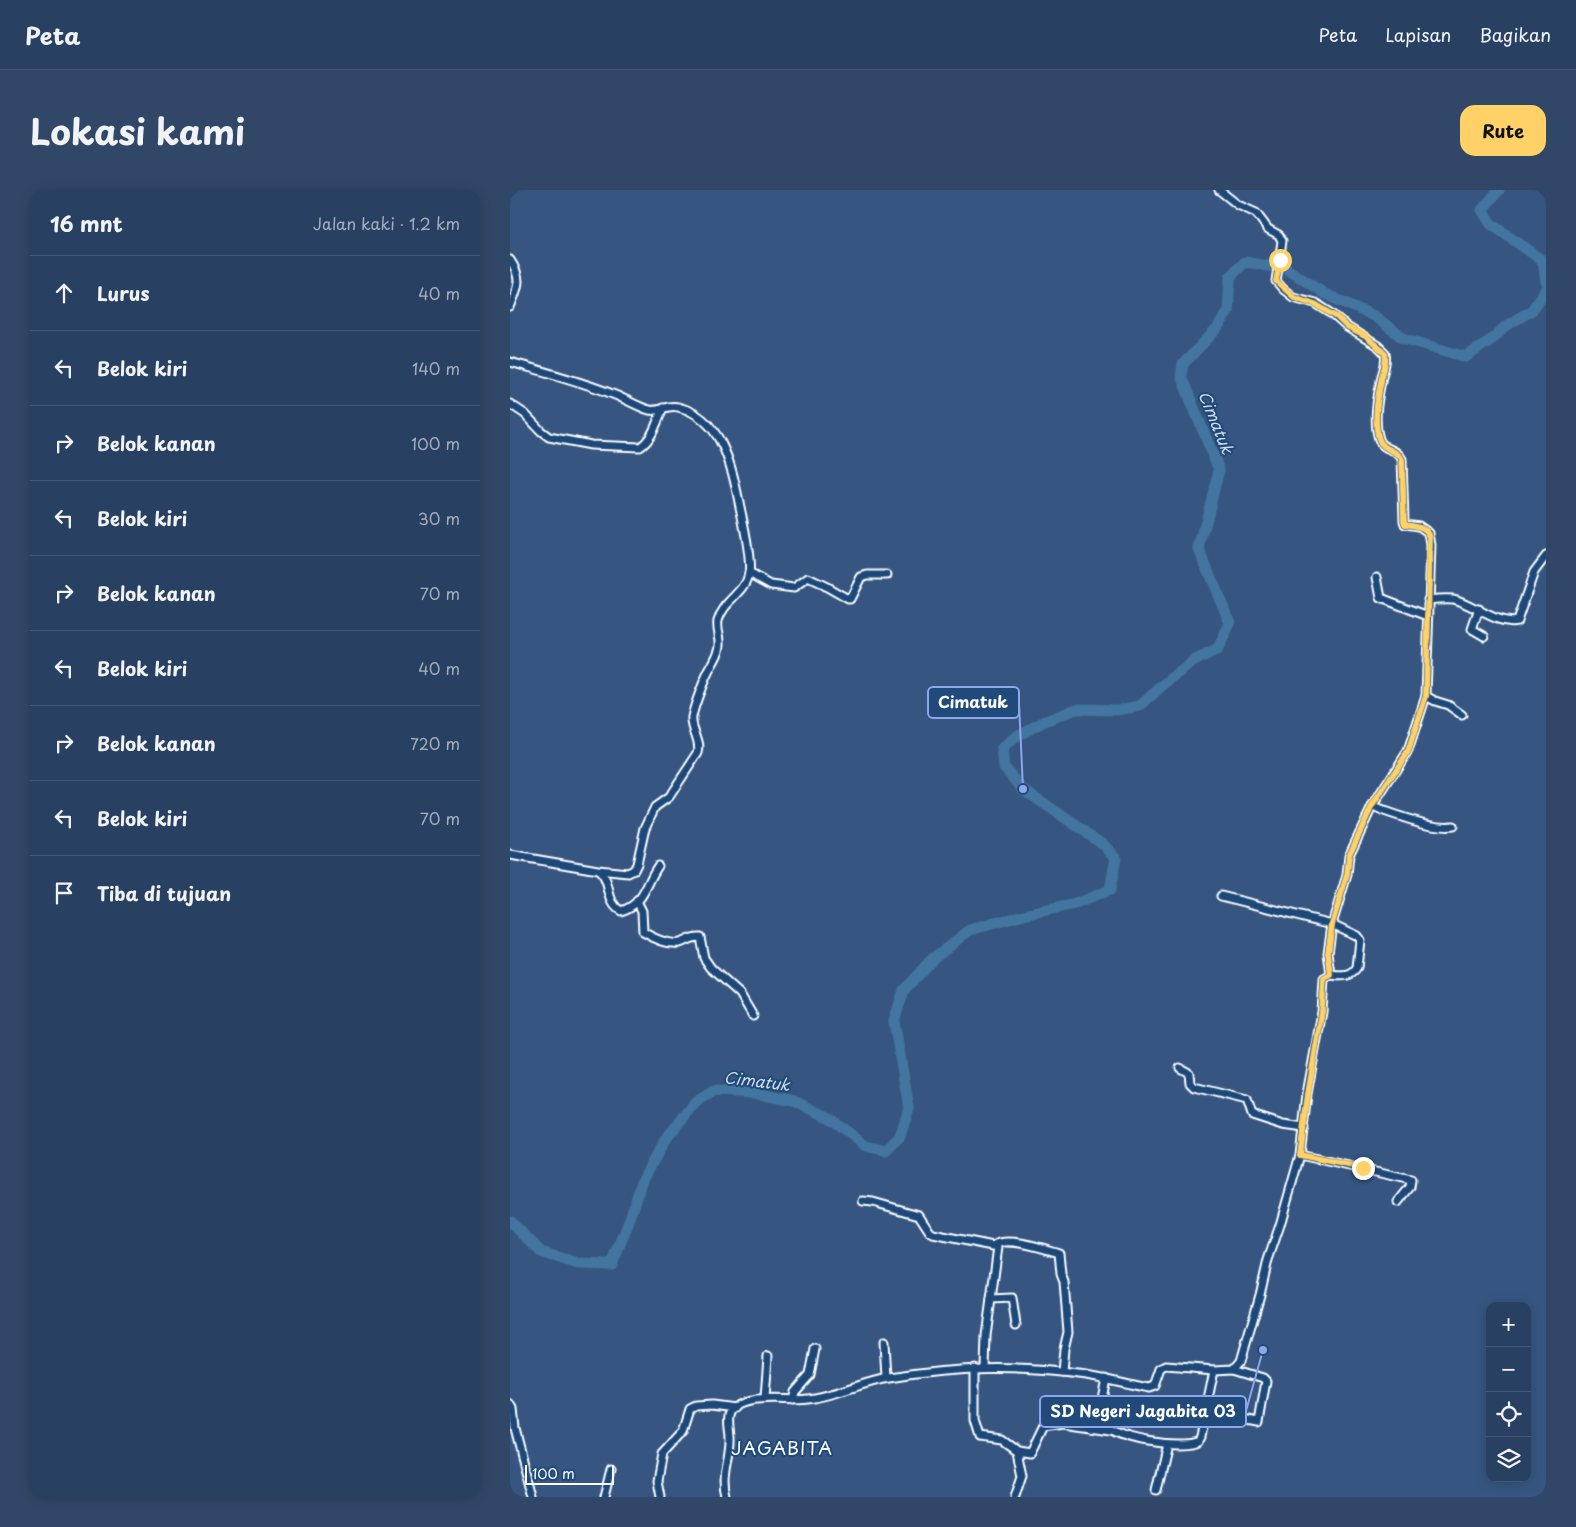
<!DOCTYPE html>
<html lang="id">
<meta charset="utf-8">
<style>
body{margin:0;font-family:"Playpen Sans",sans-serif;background:#304767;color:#f1f3f6}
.controls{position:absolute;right:15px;bottom:15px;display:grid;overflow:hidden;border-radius:10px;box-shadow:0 2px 12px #0003}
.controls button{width:45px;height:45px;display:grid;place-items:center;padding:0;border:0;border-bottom:1px solid #445976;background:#284061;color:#f1f3f6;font:25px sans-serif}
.scale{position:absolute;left:15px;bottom:12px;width:89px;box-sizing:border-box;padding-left:5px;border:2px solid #fff;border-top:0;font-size:14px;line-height:18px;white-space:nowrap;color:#fff;-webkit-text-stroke:4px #1f4a7a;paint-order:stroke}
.stop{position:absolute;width:15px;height:15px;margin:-11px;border:4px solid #ffd166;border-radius:50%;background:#fff}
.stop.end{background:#ffd166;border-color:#fff;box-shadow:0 1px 5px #0008}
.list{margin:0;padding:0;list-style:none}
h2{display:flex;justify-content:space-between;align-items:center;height:65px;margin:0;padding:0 20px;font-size:21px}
h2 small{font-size:16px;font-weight:400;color:#a5afbd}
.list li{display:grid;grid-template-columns:32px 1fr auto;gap:15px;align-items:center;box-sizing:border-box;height:75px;padding:0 20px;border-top:1px solid #445976}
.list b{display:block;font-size:19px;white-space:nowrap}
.list em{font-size:16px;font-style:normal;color:#a5afbd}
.icon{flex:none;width:28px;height:28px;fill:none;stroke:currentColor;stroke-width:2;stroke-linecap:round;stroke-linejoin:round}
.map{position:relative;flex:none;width:1036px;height:1307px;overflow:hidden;border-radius:15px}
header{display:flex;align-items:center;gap:30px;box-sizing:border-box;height:70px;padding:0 25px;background:#284061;border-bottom:1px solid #445976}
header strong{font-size:24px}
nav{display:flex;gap:28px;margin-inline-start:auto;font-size:18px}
.intro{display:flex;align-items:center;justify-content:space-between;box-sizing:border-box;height:120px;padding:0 30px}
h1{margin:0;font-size:35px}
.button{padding:12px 22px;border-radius:15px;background:#ffd166;color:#111;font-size:18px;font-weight:700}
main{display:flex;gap:30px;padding:0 30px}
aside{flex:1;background:#284061;border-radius:15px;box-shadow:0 2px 12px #0003}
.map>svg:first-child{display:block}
</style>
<header>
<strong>Peta</strong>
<nav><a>Peta</a><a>Lapisan</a><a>Bagikan</a></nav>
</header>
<div class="intro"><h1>Lokasi kami</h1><a class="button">Rute</a></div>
<main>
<aside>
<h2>16 mnt<small>Jalan kaki · 1.2 km</small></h2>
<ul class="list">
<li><svg class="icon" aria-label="ahead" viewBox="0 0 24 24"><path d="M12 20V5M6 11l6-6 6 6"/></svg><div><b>Lurus</b></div><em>40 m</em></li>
<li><svg class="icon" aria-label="left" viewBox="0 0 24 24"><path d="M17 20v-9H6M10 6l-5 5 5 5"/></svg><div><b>Belok kiri</b></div><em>140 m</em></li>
<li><svg class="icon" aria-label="right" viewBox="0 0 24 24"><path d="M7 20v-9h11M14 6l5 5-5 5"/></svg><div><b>Belok kanan</b></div><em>100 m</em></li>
<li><svg class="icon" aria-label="left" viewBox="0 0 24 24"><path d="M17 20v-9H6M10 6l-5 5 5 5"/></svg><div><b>Belok kiri</b></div><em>30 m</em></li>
<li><svg class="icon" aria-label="right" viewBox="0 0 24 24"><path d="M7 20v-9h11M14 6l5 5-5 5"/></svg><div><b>Belok kanan</b></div><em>70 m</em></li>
<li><svg class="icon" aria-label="left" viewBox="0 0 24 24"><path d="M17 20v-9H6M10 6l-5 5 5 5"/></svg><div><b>Belok kiri</b></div><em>40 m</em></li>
<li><svg class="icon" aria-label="right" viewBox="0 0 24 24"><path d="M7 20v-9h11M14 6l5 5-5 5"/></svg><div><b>Belok kanan</b></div><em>720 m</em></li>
<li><svg class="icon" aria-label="left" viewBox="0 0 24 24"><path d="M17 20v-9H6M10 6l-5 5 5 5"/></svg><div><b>Belok kiri</b></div><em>70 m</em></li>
<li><svg class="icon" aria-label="arrive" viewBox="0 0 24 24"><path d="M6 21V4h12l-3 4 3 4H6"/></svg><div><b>Tiba di tujuan</b></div></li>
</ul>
</aside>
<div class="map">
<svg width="1036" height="1307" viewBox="0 0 1036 1307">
<rect width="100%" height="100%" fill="#365681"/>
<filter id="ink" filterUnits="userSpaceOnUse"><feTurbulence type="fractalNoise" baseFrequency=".02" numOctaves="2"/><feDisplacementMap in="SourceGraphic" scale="10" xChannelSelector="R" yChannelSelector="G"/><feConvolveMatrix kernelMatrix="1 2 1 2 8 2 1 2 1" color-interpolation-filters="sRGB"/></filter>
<g filter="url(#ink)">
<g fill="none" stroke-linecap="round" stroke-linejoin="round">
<g stroke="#4375a0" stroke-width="11">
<path d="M989 0 972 20 981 34 1033 71 1036 91"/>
<path d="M0 1031 31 1062 68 1074 102 1075 118 1034 133 989 155 950 186 912 204 901 244 903 284 911 318 927 356 956 376 961 390 946 399 918 384 831 394 800 422 769 460 740 510 726 565 714 600 700 606 668 593 654 513 599 494 577 492 559 507 546 533 532 566 519 607 520 630 516 653 495 684 471 708 459 720 433 689 359 709 280 671 186 673 174 707 139 718 121 720 87 735 72 777 79 815 104 864 126 893 148 956 167 982 149 996 136 1022 120 1036 100"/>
</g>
<g stroke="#fff" stroke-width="11">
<g id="minor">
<path d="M0 70C13 89 8 97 0 117"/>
<path d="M0 172C35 182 71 191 105 205 115 209 125 215 136 219 148 224 155 214 168 217 213 228 222 278 230 317 233 332 242 369 239 384 235 404 213 411 208 431 206 440 213 450 209 460 207 467 204 471 201 477 195 487 184 516 182 527 180 539 192 550 188 563L159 607 145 617 135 638 127 674 124 680 118 683 88 680 0 665"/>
<path d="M0 214 15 224 31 241 39 247 81 255 130 257C143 249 147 231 153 218"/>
<path d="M239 383 261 395 284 398 298 388 317 397 338 409H340L351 387 357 385H377"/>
<path d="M867 387 871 408 918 426"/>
<path d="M918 410C926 409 935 408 943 409 962 413 988 436 1007 431L1024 382 1036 366"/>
<path d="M969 419 962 439 974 446"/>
<path d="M916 506 925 511 938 515 952 525"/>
<path d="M862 617C884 624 920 639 943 636"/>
<path d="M89 681C102 691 95 712 111 721 135 714 136 693 148 676"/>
<path d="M711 706 822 734 847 746 850 750 847 778C841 788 831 786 821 785"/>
<path d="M127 711 132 721 133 742C143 748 158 755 170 753 177 751 181 746 190 747L194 768 201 778 230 804 243 826"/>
<path d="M670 878 679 883 680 893 684 897 737 910 742 925 773 935 794 938"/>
<path d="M790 965 901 990 900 997 888 1012"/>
<path d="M353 1011 363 1012 409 1025 420 1042 423 1044 488 1057 476 1146 475 1178"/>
<path d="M485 1055C498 1046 535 1059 549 1063L551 1084 554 1092 558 1142 554 1159 552 1182"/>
<path d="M481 1109 502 1108 506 1135"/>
<path d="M374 1152 376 1188"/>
<path d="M465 1178V1231L470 1247 492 1250 507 1261 520 1263 533 1236 553 1233 601 1240"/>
<path d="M596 1188C594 1201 588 1219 593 1231 600 1250 673 1259 688 1251L690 1247 704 1180"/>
<path d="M255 1209 258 1166"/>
<path d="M283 1210 285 1202 300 1185 305 1159"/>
<path d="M0 1214 3 1219 5 1238 23 1307"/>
<path d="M696 1222 749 1232 756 1191 753 1188 724 1179"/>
<path d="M646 1300 657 1254"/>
<path d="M94 1307 101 1279"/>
<path d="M150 1307 147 1291 152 1264 173 1241 180 1219 186 1216 202 1215 225 1218"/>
<path d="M217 1307C211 1283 221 1269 220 1247 220 1239 216 1228 221 1221 234 1203 279 1212 298 1209 326 1206 352 1192 379 1188 449 1177 506 1175 576 1185 597 1188 618 1194 639 1198L645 1196 651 1179 656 1176 704 1180 724 1179 731 1171 750 1105 758 1070 770 1035 790 965 797 904 812 822 814 789 821 785 818 763 822 734 837 685 839 665 862 617 898 561 916 506 921 355 919 343 909 336 895 334 894 331 892 269C887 258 873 261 869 249 863 231 868 205 872 186 874 179 877 171 875 163L868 156 837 137 821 123 805 113 783 107 773 99 766 91 772 51 769 45 758 39 746 23 728 15 709 0"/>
<path d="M505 1307 512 1286 507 1261"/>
</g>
</g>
<use href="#minor" stroke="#1f4a7a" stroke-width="7"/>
</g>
</g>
<g fill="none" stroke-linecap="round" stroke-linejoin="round" filter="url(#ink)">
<path stroke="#ffd166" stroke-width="6" d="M770 70 766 91 784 107 805 114 827 127 837 137 855 146 875 163C877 171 874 179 872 186 868 205 863 231 869 249 873 261 887 259 892 269L894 331 895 334C905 336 918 336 920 348L916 506 898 562 862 616 839 665 837 685 822 734 818 763 821 785 814 789 812 822 798 904 790 965 853 978"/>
</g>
<g text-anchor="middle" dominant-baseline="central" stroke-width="4" stroke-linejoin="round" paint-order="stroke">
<g font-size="16" font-style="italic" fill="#d0dce7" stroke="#1f4a7a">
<text transform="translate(707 232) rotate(68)">Cimatuk</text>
<text transform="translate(247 890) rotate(7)">Cimatuk</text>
</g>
<g font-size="18" letter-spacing="1" fill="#fff" stroke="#1f4a7a">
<text x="272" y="1257">JAGABITA</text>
</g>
</g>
<path fill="none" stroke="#8ea6ec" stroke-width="2" d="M513 599L509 513M753 1160L736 1221"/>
<g fill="#8ea6ec" stroke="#1f4a7a" stroke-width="2">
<circle cx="513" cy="599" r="5"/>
<circle cx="753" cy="1160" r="5"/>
</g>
<g fill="#1f4a7a" stroke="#8ea6ec" stroke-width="2">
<rect x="418" y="497" width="91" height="31" rx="5"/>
<rect x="530" y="1206" width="206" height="31" rx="5"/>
</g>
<g font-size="16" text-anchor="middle" font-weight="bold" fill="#fff">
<text x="463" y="518">Cimatuk</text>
<text x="633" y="1227">SD Negeri Jagabita 03</text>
</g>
</svg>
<div class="controls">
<button>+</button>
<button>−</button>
<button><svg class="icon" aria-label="locate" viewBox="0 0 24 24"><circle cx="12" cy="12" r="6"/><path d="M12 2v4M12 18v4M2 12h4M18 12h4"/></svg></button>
<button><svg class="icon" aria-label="layers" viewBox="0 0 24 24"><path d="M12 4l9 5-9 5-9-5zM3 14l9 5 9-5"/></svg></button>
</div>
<div class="scale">100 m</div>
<div class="stop" style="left:770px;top:70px"></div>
<div class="stop end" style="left:853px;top:978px"></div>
</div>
</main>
